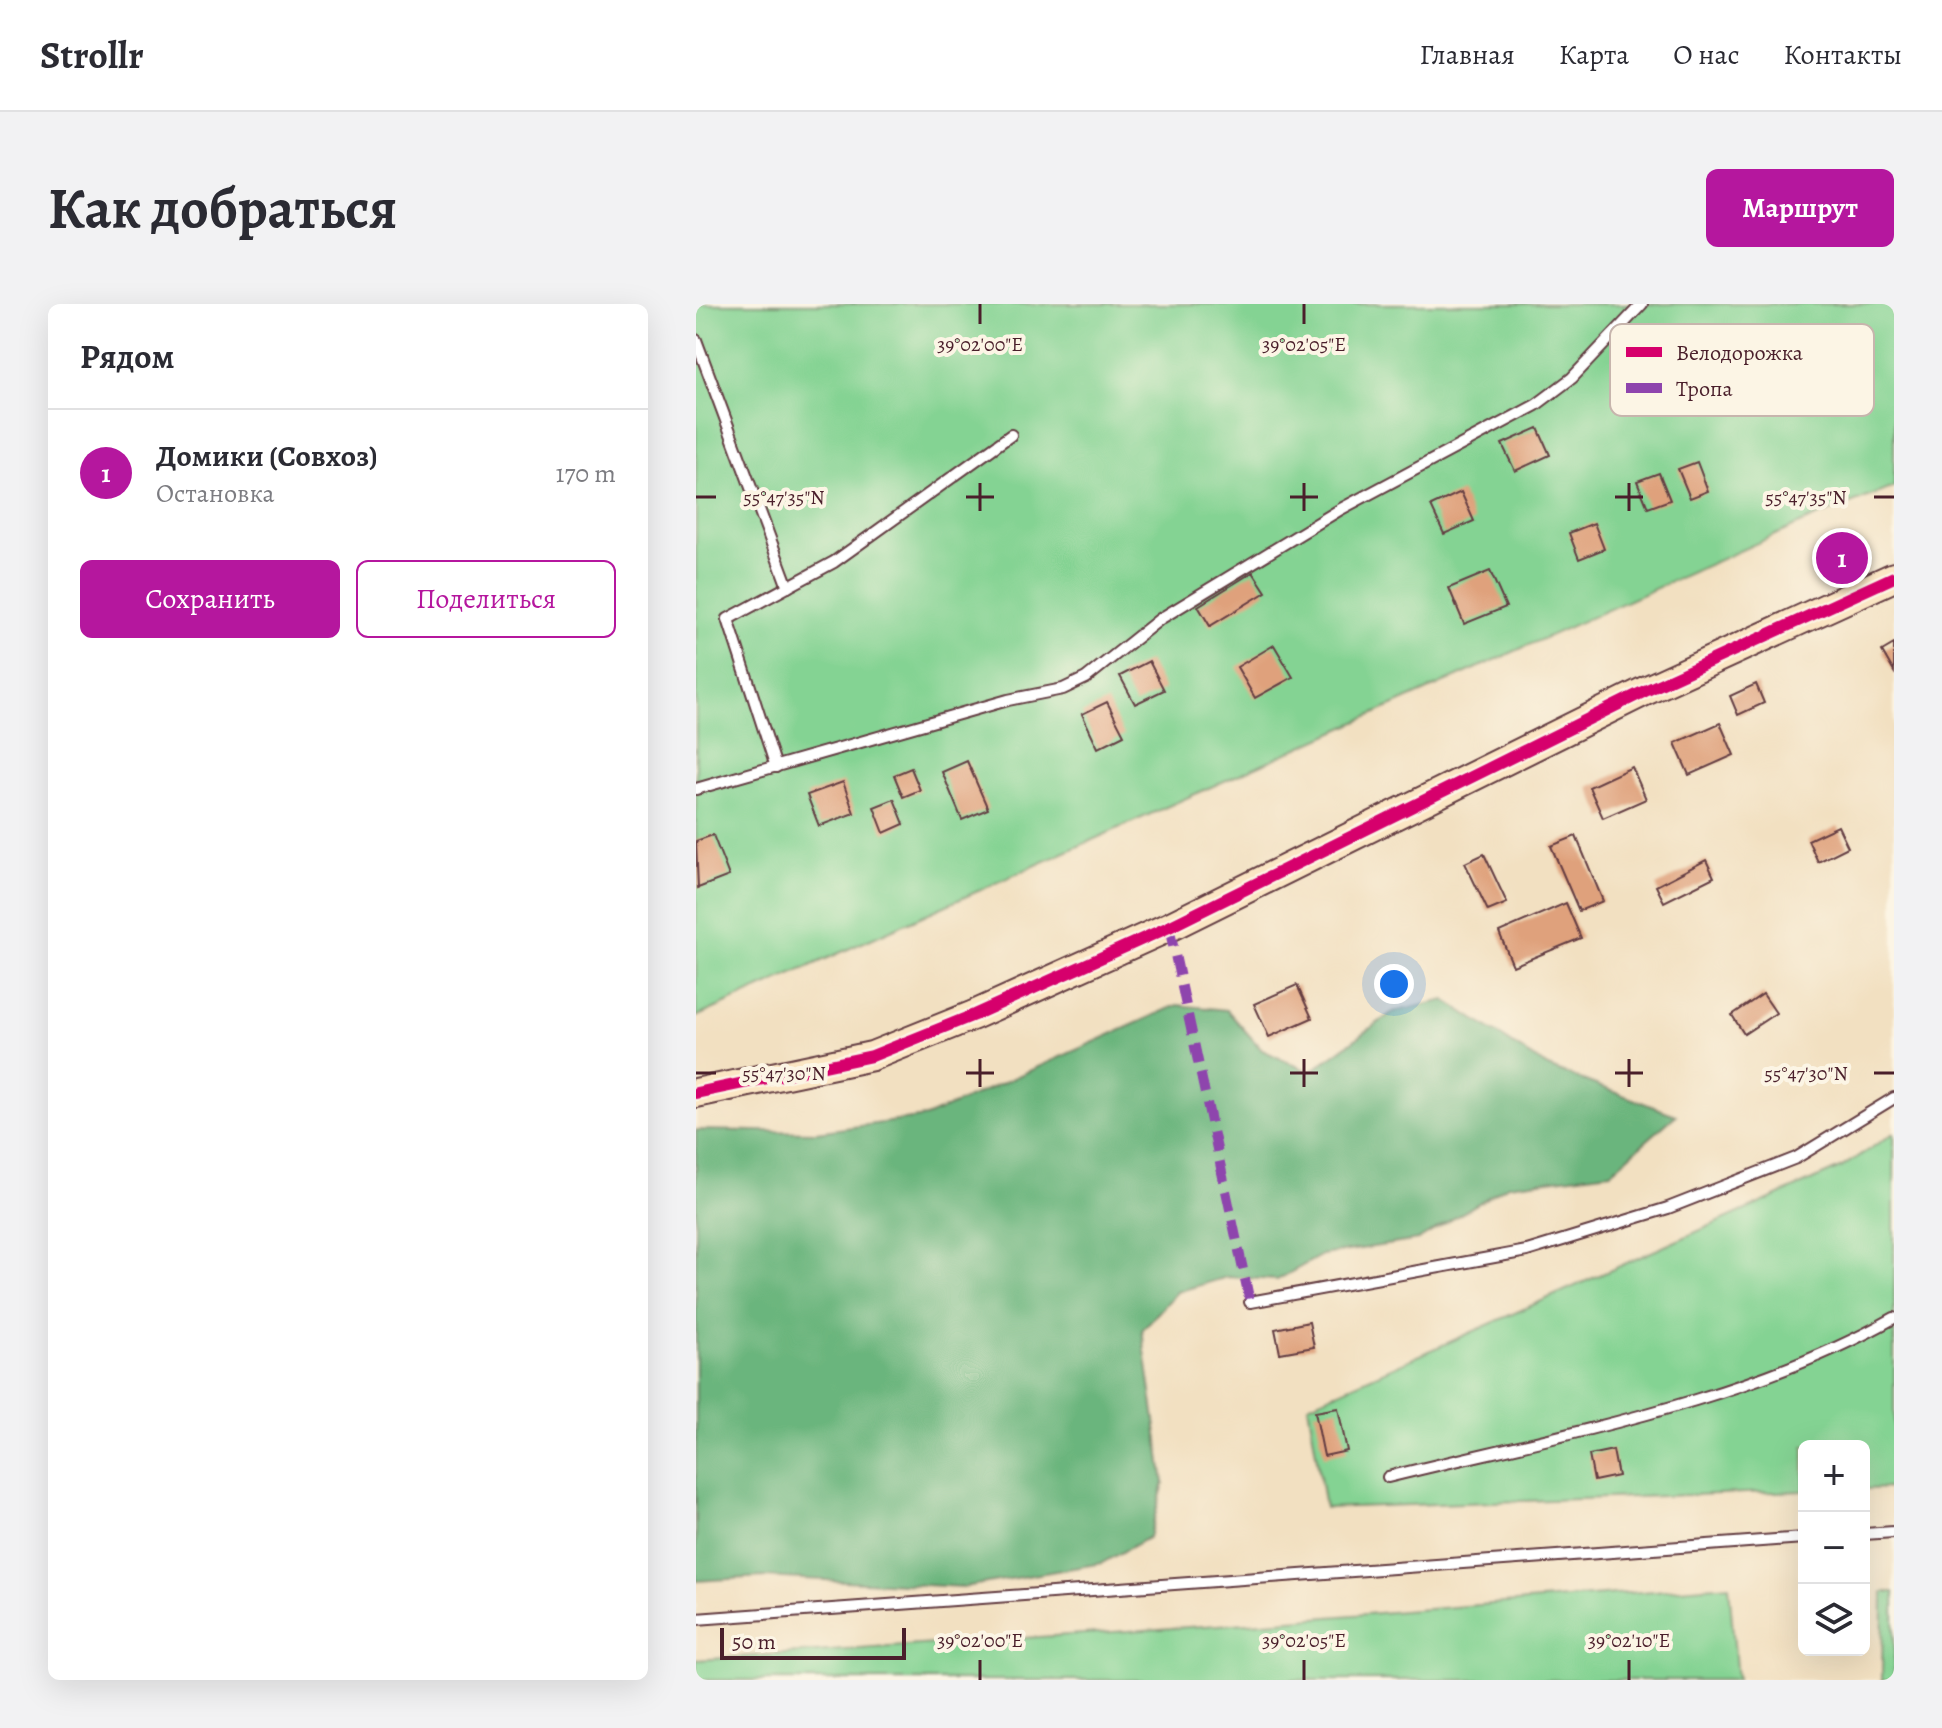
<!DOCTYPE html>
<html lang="ru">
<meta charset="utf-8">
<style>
body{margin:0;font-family:Alegreya,serif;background:#f2f2f3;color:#2b2b33}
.controls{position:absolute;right:24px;bottom:24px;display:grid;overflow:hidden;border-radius:12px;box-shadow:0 8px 32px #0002}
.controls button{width:72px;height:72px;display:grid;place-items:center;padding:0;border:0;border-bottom:2px solid #e1e1e2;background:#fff;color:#2b2b33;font:40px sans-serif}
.scale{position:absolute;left:24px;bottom:20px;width:186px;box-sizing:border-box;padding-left:8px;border:4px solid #4a1f2b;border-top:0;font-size:22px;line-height:28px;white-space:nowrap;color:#4a1f2b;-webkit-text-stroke:6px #fcf5e5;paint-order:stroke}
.you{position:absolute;left:698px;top:680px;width:28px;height:28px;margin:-20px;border:6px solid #fff;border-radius:50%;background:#1a73e8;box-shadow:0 0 0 12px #1a73e833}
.badge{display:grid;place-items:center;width:52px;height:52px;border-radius:50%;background:#b5179e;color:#fff;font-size:26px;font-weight:700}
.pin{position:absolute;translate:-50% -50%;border:4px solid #fff;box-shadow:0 2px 8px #0006}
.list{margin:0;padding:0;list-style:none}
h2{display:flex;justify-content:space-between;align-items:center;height:104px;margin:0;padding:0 32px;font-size:34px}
h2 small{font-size:26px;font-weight:400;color:#7c7c81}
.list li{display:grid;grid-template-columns:52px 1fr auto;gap:24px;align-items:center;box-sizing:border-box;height:128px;padding:0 32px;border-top:2px solid #e1e1e2}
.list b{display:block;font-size:30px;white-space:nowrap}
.list p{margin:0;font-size:26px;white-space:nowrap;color:#7c7c81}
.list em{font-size:26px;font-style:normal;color:#7c7c81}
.actions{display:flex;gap:16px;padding:24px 32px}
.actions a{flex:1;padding:18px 0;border:2px solid #b5179e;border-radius:12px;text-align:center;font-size:28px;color:#b5179e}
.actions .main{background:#b5179e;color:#fff}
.icon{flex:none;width:44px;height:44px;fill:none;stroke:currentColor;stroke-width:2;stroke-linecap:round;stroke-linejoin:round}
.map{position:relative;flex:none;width:1198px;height:1376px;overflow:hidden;border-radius:12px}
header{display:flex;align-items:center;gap:48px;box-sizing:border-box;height:112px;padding:0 40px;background:#fff;border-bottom:2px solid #e1e1e2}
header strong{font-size:38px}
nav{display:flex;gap:44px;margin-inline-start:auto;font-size:28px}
.intro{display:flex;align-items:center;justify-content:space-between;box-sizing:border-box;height:192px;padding:0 48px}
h1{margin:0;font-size:56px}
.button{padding:20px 36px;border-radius:12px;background:#b5179e;color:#fff;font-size:28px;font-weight:700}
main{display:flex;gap:48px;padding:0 48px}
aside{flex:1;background:#fff;border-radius:12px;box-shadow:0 8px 32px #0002}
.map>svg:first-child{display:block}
</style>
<header>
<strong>Strollr</strong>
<nav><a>Главная</a><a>Карта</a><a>О нас</a><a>Контакты</a></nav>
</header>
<div class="intro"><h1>Как добраться</h1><a class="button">Маршрут</a></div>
<main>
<aside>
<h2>Рядом<small></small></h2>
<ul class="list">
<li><span class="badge">1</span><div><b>Домики (Совхоз)</b><p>Остановка</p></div><em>170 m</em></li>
</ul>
<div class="actions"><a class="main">Сохранить</a><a>Поделиться</a></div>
</aside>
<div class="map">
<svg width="1198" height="1376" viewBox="0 0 1198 1376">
<rect width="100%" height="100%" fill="#fcf5e5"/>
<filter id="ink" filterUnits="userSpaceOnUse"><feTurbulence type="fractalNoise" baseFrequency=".0125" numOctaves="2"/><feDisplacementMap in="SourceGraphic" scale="16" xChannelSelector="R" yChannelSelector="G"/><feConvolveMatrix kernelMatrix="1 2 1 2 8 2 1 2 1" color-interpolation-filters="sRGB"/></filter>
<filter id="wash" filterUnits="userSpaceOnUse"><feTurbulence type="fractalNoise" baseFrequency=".006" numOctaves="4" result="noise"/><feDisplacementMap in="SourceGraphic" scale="32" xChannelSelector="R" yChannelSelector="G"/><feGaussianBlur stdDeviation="1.8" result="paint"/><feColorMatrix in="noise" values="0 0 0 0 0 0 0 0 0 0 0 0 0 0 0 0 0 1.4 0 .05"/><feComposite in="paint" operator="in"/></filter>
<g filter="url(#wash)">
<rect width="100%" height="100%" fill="#f2e0c1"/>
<g fill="#84d393" stroke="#67795f" stroke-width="2">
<path d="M0 0H1198V183L1115 215 0 713Z"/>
<path d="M1198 829V1184L1168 1185V1142H1108V1187L629 1204 612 1101 1146 863Z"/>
<path d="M1033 1281 1041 1376H0V1356L582 1317Z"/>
<path d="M1187 1288H1198V1376H1186Z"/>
</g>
<path fill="#6bb57d" stroke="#5a6a54" stroke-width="2" d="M749 696 852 763 980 811 915 868 812 881 722 936 626 951 581 976 531 973 481 988 446 1026 468 1179 453 1233 406 1259 268 1283 68 1273 0 1277V826L120 828 230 813 481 701 531 706 566 746 614 768 697 708Z"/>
<g id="blocks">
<g fill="#dfa17b">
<path d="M842 124 854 151 819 167 806 140Z"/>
<path d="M1001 158 1012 187 994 194 982 165Z"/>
<path d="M963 169 974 196 952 204 941 177Z"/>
<path d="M765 188 778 217 748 230 735 202Z"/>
<path d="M898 219 908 245 883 255 873 229Z"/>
<path d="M794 267 810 303 768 320 753 284Z"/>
<path d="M557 268 570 288 514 322 502 302Z"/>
<path d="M1198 340V368L1186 347Z"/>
<path d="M578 341 597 373 559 394 541 363Z"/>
<path d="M453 357 468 386 439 400 424 372Z"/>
<path d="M1060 380 1068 399 1042 411 1034 392Z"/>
<path d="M411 398 428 431 402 444 386 410Z"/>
<path d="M1024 419 1038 451 993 471 979 439Z"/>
<path d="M271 457 292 505 266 516 246 468Z"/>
<path d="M936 463 950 495 907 514 893 483Z"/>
<path d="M215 464 224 486 207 493 198 471Z"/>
<path d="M147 478 158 509 123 522 111 491Z"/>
<path d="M198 495 208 520 188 529 178 503Z"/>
<path d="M1142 522 1152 543 1122 558 1112 536Z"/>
<path d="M17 531 33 572 2 584 0 537Z"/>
<path d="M880 532 907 597 883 607 855 542Z"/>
<path d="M788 550 811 599 792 607 769 559Z"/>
<path d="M1010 556 1018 573 968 598 960 582Z"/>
<path d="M870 599 885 634 817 662 803 628Z"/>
<path d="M601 681 616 714 573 733 558 700Z"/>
<path d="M1067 690 1080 709 1048 730 1036 711Z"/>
<path d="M613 1018 618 1043 584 1049 579 1025Z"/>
<path d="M642 1104 651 1147 628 1152 619 1108Z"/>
<path d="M917 1146 922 1172 898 1177 893 1151Z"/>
</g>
</g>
</g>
<g filter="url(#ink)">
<use href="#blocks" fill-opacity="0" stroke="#633c42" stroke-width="2"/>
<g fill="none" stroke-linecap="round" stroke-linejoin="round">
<g stroke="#633c42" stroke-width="14">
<g id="lane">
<path d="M0 36 92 283"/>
<path d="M80 463 32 315 138 258 315 131"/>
<path d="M0 485 312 396 367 385 390 374 464 315 645 205 840 101 876 74 946 0"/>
<path d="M554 998 831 947 972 904 1100 854 1198 794"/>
<path d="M692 1173C857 1132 1049 1099 1198 1014"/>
<path d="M1168 1230 1198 1228"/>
<path d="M0 1315 1108 1234"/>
</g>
</g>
<g stroke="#633c42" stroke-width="32">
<path id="secondary" d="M0 789 176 752 278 711 473 623 949 387 1198 273"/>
</g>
<use href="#lane" stroke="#fff" stroke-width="10"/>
<use href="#secondary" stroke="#fbe6c4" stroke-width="28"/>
<path stroke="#8e44ad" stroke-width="10" stroke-dasharray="20 10" stroke-linecap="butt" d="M473 623 554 998"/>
<g stroke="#fcf5e5" stroke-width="17">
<path id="cycleway" d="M0 789 176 752 278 711 473 623 949 387 1198 273"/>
</g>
<use href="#cycleway" stroke="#d6006c" stroke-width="12"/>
</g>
</g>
<path fill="none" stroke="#4a1f2b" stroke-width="3" d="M284 0V20M608 0V20M284 179V207M608 179V207M933 179V207M0 193H20M270 193H298M594 193H622M919 193H947M1178 193H1198M284 755V783M608 755V783M933 755V783M0 769H20M270 769H298M594 769H622M919 769H947M1178 769H1198M284 1356V1376M608 1356V1376M933 1356V1376"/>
<rect x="914" y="20" width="264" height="92" rx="12" fill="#fcf5e5" stroke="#c7b5ad" stroke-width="2"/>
<rect x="930" y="43" width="36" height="10" fill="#d6006c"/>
<rect x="930" y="79" width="36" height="10" fill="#8e44ad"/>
<g font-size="22" fill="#4a1f2b">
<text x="980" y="56">Велодорожка</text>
<text x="980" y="92">Тропа</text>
</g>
<g font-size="20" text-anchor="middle" fill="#4a1f2b" stroke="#fcf5e5" stroke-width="8" stroke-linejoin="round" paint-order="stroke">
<text x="284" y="47">39°02'00"E</text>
<text x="608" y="47">39°02'05"E</text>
<text x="88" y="200">55°47'35"N</text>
<text x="1110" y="200">55°47'35"N</text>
<text x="88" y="776">55°47'30"N</text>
<text x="1110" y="776">55°47'30"N</text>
<text x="284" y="1343">39°02'00"E</text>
<text x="608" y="1343">39°02'05"E</text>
<text x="933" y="1343">39°02'10"E</text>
</g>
</svg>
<div class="controls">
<button>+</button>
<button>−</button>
<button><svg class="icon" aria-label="layers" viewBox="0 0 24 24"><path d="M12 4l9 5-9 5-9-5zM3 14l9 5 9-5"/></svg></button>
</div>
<div class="scale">50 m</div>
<div class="you"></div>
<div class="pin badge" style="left:1146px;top:254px">1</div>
</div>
</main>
